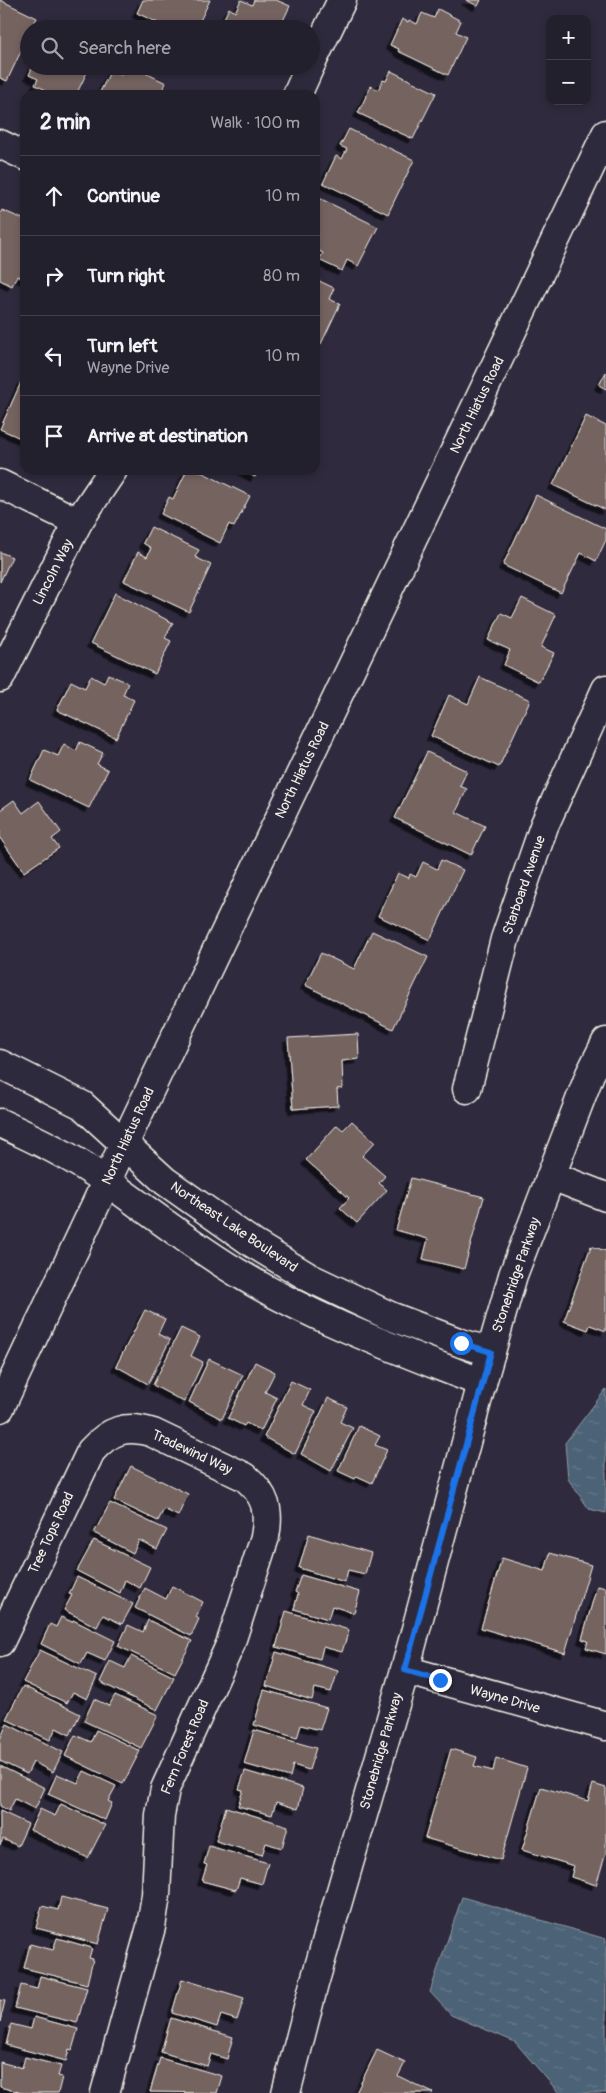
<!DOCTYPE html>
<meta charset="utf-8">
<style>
body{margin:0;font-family:Pangolin,sans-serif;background:#2f2d3a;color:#f1f3f6}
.controls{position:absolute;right:15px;top:15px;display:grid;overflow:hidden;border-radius:10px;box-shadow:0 2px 8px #0003}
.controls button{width:45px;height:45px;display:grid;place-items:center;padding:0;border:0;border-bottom:1px solid #403e4a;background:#23202e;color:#f1f3f6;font:25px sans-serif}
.stop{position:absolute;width:15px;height:15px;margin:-11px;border:4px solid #1a73e8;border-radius:50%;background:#fff}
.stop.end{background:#1a73e8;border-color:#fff;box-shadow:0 1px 5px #0008}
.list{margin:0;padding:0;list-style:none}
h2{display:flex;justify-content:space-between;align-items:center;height:65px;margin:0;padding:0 20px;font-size:21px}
h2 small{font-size:16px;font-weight:400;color:#a3a3aa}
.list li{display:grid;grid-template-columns:32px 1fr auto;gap:15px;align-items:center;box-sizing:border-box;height:80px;padding:0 20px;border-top:1px solid #403e4a}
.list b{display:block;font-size:19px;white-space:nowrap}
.list p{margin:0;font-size:16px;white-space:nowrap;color:#a3a3aa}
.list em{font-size:16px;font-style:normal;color:#a3a3aa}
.icon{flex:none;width:28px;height:28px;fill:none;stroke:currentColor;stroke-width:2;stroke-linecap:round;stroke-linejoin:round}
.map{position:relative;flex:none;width:606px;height:2093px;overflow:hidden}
.search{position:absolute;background:#23202e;box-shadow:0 2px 8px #0003;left:20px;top:20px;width:300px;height:55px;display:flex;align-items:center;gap:12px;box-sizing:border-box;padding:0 18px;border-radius:28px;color:#a3a3aa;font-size:19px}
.panel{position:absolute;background:#23202e;box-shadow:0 2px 8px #0003;left:20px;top:90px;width:300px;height:385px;border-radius:15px}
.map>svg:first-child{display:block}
</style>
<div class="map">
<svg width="606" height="2093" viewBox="0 0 606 2093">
<defs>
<pattern id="water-ripples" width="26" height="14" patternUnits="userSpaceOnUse" patternTransform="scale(1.25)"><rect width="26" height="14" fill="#4c6277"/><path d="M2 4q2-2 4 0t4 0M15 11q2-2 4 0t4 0" fill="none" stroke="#66798a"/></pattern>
<filter id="shadow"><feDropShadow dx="-4.5" dy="4.5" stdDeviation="0" flood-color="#0009"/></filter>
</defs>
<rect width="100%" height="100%" fill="#2f2a3d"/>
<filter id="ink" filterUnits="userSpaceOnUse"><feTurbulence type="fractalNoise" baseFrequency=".02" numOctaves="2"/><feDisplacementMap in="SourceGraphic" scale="10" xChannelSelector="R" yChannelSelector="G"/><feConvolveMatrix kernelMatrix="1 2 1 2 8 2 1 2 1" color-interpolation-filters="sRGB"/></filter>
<g filter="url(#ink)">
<g fill="url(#water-ripples)" stroke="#8f9ba4">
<path d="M606 1389V1513L589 1509 568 1479 565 1443Z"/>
<path d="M462 1897 606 1939V2093H559L515 2042 451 2015 430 1992Z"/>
</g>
<g fill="#756361" stroke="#f4f1e8" filter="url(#shadow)">
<path d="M0 0 37 18 31 29H29V34L7 81 0 78Z"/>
<path d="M143 0H210L196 29H171L137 13Z"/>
<path d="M241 0 252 5 254 0H276L290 6 279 29H219L229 8 235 12Z"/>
<path d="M466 0H481L478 6Z"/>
<path d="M438 9 461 21 456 32 466 37 448 75 398 51 399 49 390 45 402 19 408 22 409 20 417 24 422 13 434 18Z"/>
<path d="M33 66H90L76 95H41L44 89 35 85 38 79 29 75Z"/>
<path d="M125 66H131L166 83 160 95 99 94 111 70 121 75Z"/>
<path d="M391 71 436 93 413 139 358 113 371 86 378 90 383 80 386 81Z"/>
<path d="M349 129 414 160 388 214 323 183 336 156 342 159 347 149 340 146Z"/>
<path d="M315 196 378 227 358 266 347 260 342 271 319 260 323 253 315 249 317 236 315 235Z"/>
<path d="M2 210 25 220V280L17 276 12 286 0 280V214Z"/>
<path d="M315 279 334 288 329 299 340 304 321 344 315 341Z"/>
<path d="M606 372V389L599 385Z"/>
<path d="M22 380 25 381V440L0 429Z"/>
<path d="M586 416 606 426V510L553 485Z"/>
<path d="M187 470H197L250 496 234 527 229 524 220 543 161 514 169 497 173 499Z"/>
<path d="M242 470H258L255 477Z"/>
<path d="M536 495 606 529V540L596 561 581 553 561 593 503 565Z"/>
<path d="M151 527 199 550 195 557 211 565 189 612 124 581 138 552 147 557 151 548 143 543Z"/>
<path d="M0 552 12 557 0 582Z"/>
<path d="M115 593 173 623 165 638 171 641 155 674 91 643Z"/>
<path d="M522 598 556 615 541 647 554 653 539 682 504 665 510 650 488 640 501 613 512 618Z"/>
<path d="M108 674 128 683 123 695 134 700 116 738 57 710 71 681 85 688 91 676 104 683Z"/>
<path d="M480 677 530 700 499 767 431 736 449 695 468 704Z"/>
<path d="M80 742 103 753 97 764 108 770 89 808 30 780 44 750 58 756 64 744 76 751Z"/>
<path d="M427 752 467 771 460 786 467 789 456 812 485 826 471 855 395 818Z"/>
<path d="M14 800 23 813 39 801 61 832 52 839 59 848 24 872 0 838V810Z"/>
<path d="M441 860 463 870 430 940 378 916 398 873 409 878 410 874 416 877 423 862 437 869Z"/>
<path d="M372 931 428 957 393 1029 305 985 321 953 354 969Z"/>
<path d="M358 1034 359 1059 342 1061 343 1088 337 1089 338 1106 293 1109 288 1038Z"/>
<path d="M352 1121 375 1142 362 1156 385 1176 379 1183 387 1190 357 1223 340 1208 349 1198 306 1160 337 1125 343 1130Z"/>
<path d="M411 1178 484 1197 464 1269 423 1259 428 1239 396 1230Z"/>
<path d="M591 1246 606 1251V1331L590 1325 588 1330 564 1321Z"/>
<path d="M145 1310 165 1319 158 1334 170 1340 148 1384 116 1366Z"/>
<path d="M181 1328 200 1337 191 1356 203 1362 184 1402 153 1385Z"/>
<path d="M209 1359 243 1375 222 1419 189 1402Z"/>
<path d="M255 1362 275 1372 265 1392 277 1398 261 1431 246 1423 244 1426 228 1418Z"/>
<path d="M291 1381 310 1390 303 1405 316 1411 295 1454 264 1437Z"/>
<path d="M328 1398 347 1407 340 1422 353 1428 331 1471 301 1454Z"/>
<path d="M359 1426 380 1436 375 1445 387 1450 372 1483 357 1476 355 1479 338 1471Z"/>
<path d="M131 1466 188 1494 178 1516 164 1509 158 1521 114 1500Z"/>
<path d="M110 1503 167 1530 157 1549 139 1540 133 1553 94 1533Z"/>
<path d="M309 1534 371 1553 365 1574 348 1570 345 1582 299 1568Z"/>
<path d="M94 1540 150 1567 140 1588 125 1580 120 1593 77 1571Z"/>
<path d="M550 1553 591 1565 565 1653 481 1628 502 1558 545 1571Z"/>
<path d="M301 1575 360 1592 354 1613 332 1606 328 1619 294 1609 298 1594 295 1592Z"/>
<path d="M77 1577 133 1604 122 1624 103 1615 97 1627 64 1610 72 1595 69 1594Z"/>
<path d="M172 1586 203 1602 196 1617 199 1619 191 1636 135 1608 145 1588 166 1599Z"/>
<path d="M597 1586 606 1588V1654L586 1648 588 1641 582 1639Z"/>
<path d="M286 1611 349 1630 342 1652 323 1647 320 1659 276 1647Z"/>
<path d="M61 1617 72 1622 73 1620 115 1641 105 1661 87 1653 81 1664 41 1644 50 1624 56 1627Z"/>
<path d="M148 1620 192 1641 175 1673 118 1646 128 1625 143 1632Z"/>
<path d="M40 1650 97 1677 87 1699 73 1692 67 1703 23 1682Z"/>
<path d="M276 1652 338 1671 331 1692 315 1688 312 1700 266 1686Z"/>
<path d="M131 1656 174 1677 157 1710 100 1682 110 1661 125 1668Z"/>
<path d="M23 1686 80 1714 70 1735 56 1728 50 1740 6 1719Z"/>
<path d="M264 1690 327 1708 320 1730 301 1725 297 1738 254 1725Z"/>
<path d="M115 1695 158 1715 141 1748 84 1721 94 1699 109 1706Z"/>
<path d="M7 1724 63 1752 53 1772 33 1762 27 1774 0 1761V1739Z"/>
<path d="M96 1730 140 1751 123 1784 65 1756 75 1735 91 1742Z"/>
<path d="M254 1730 316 1748 309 1770 293 1765 290 1777 244 1764Z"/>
<path d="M451 1749 477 1757 474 1766 493 1771 496 1758 527 1768 501 1860 425 1838Z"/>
<path d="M0 1766 45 1788 35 1809 15 1799 9 1811 0 1806Z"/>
<path d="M84 1771 116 1786 108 1801 112 1803 105 1820 48 1794 57 1774 78 1783Z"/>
<path d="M245 1771 303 1788 298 1809 276 1802 272 1815 238 1806 243 1790 239 1789Z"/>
<path d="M593 1784 606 1788V1853L596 1885 571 1877 574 1866 522 1850 541 1787 588 1801Z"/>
<path d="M61 1804 105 1825 88 1858 30 1830 40 1809 55 1816Z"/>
<path d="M226 1807 288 1826 282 1848 266 1843 262 1855 216 1841Z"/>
<path d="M0 1811 28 1824 18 1846 3 1839 0 1845Z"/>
<path d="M209 1846 268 1863 262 1884 240 1878 236 1890 202 1881 207 1865 204 1864Z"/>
<path d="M61 1897 108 1909 98 1944 36 1928 42 1906 58 1910Z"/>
<path d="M57 1938 92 1948 89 1958 93 1959 87 1984 24 1968 30 1944 53 1950Z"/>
<path d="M40 1976 87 1988 77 2023 15 2008 21 1985 37 1989Z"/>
<path d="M182 1979 244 1998 237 2020 221 2015 217 2027 172 2013Z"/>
<path d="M0 2000 5 2001 0 2022Z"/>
<path d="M34 2017 78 2029 72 2050 69 2049 66 2061 6 2045 11 2024 31 2029Z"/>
<path d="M171 2018 233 2037 227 2059 211 2054 207 2066 161 2052Z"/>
<path d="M377 2050 405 2063 398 2076 433 2093H356Z"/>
<path d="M25 2057 61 2066 58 2076 62 2077 58 2093H22L0 2087V2062L22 2068Z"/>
<path d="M160 2058 222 2076 217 2093 150 2092Z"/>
</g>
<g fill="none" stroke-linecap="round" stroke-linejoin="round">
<g stroke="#f4f1e8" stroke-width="31">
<g id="minor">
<path d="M311 64 342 0"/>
<path d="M297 95 310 66"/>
<path d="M0 144 25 156"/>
<path d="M0 484 78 522"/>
<path d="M0 678 78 522 113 470"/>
<path d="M0 1064 82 1105 165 1181 254 1244 310 1278 390 1316 461 1343 491 1352"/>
<path d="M467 1089 505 939 544 826 606 689"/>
<path d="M0 1123C37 1140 73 1157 106 1181 152 1213 195 1248 243 1276 318 1321 402 1351 482 1383"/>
<path d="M552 1176 606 1197"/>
<path d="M0 1642 91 1451C110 1430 126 1424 153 1433L245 1477C266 1495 270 1510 265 1537L230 1645 165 1789 160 1815 156 1895 151 1927 105 2093"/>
<path d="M405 1670 606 1726"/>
<path d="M286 2093 314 1984 405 1670 482 1383 513 1275 590 1074 606 1042"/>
</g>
</g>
<g stroke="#f4f1e8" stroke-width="31">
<path id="tertiary" d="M0 1408 125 1142 606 134"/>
</g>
<use href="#minor" stroke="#2f2a3d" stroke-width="28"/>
<use href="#tertiary" stroke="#2f2a3d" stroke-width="28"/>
</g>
</g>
<g fill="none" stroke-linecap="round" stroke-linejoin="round" filter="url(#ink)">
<path stroke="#1a73e8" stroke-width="6" d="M440 1680 405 1670 491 1352 461 1343"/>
</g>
<g text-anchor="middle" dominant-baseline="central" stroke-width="5" stroke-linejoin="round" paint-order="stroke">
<g font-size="14" fill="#f4f1e8" stroke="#2f2a3d">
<text transform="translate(477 405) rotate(-64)">North Hiatus Road</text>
<text transform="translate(53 572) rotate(-63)">Lincoln Way</text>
<text transform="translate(302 770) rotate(-64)">North Hiatus Road</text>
<text transform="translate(524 885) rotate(-71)">Starboard Avenue</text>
<text transform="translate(128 1136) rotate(-65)">North Hiatus Road</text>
<text transform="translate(234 1227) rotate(34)">Northeast Lake Boulevard</text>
<text transform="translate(516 1275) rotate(-71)">Stonebridge Parkway</text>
<text transform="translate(192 1452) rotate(25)">Tradewind Way</text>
<text transform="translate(51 1533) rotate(-65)">Tree Tops Road</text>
<text transform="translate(505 1699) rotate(16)">Wayne Drive</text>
<text transform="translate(185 1747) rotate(-67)">Fern Forest Road</text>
<text transform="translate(381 1751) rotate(-74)">Stonebridge Parkway</text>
</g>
</g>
</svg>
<div class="controls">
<button>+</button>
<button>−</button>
</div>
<div class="stop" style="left:461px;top:1343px"></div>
<div class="stop end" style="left:440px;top:1680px"></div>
<div class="search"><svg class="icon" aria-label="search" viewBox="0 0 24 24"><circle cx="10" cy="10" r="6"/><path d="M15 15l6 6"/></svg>Search here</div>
<section class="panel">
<h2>2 min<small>Walk · 100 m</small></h2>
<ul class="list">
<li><svg class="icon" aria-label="ahead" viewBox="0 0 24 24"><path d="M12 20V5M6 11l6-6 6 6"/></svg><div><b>Continue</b></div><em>10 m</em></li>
<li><svg class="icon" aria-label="right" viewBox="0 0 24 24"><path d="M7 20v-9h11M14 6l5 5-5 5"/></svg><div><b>Turn right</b></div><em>80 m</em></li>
<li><svg class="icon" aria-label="left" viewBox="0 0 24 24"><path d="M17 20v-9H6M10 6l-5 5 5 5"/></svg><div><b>Turn left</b><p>Wayne Drive</p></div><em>10 m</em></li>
<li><svg class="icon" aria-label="arrive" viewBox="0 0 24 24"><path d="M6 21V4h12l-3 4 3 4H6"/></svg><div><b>Arrive at destination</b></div></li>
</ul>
</section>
</div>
